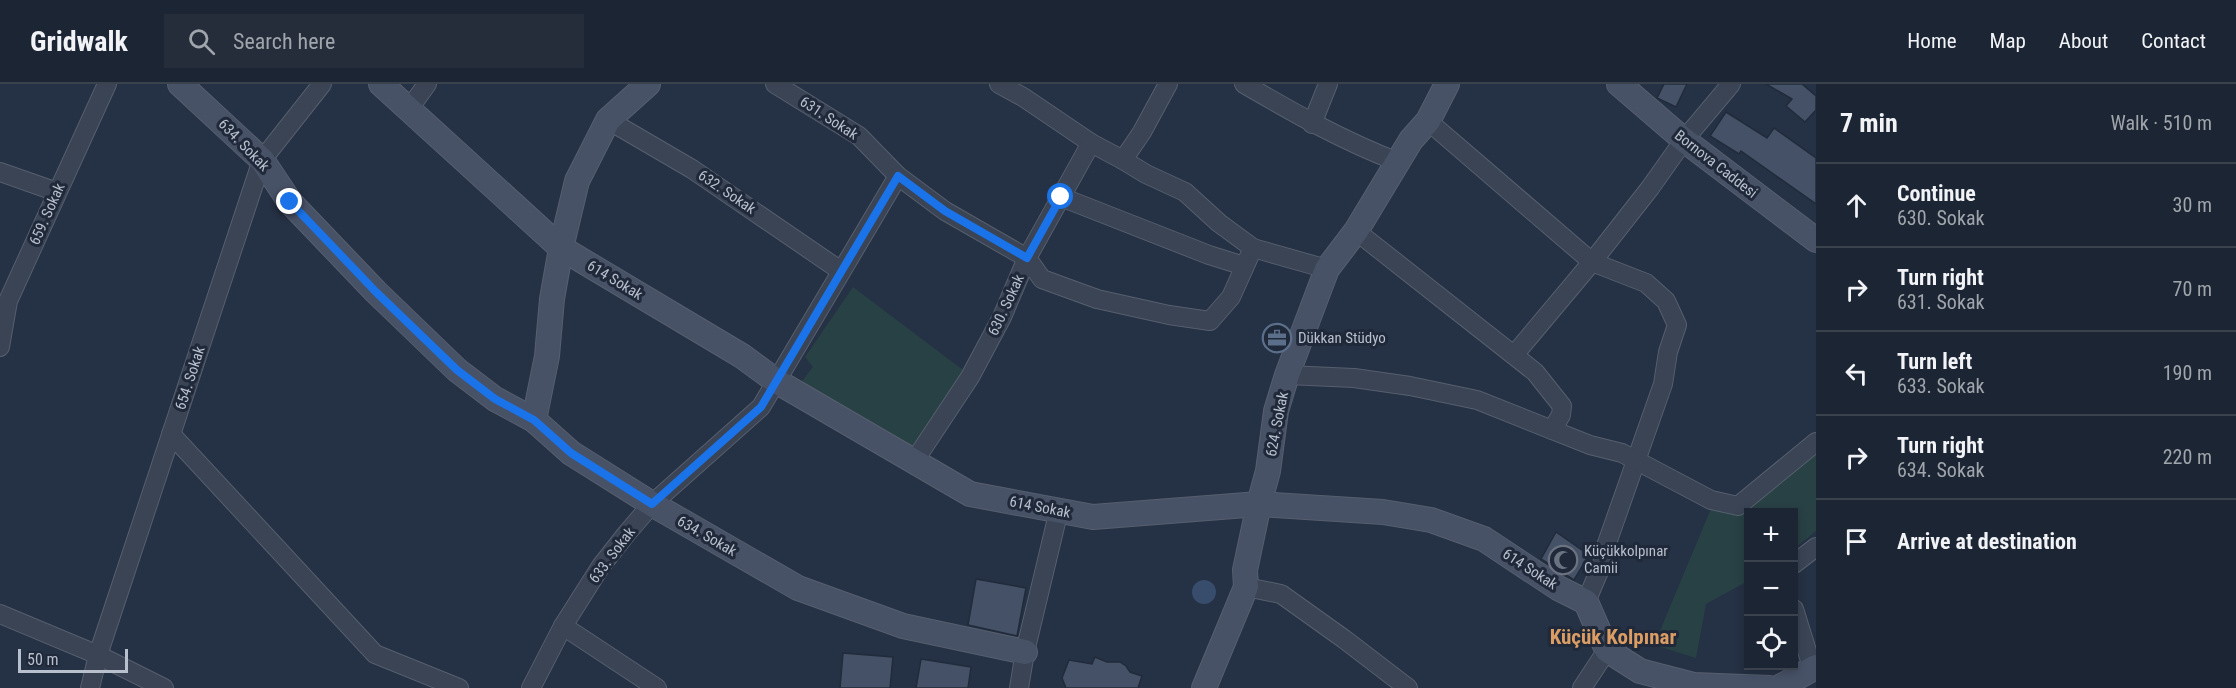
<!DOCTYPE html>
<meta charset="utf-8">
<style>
body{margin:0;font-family:"Roboto Condensed",sans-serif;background:#252d3b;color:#f1f3f6}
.controls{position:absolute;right:18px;bottom:18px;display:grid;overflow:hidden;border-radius:0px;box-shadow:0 3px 9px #0003}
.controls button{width:54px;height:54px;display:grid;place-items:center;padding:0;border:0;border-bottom:2px solid #3a424e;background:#1c2533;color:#f1f3f6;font:30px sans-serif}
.scale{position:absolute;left:18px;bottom:15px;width:110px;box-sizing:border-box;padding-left:6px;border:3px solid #b8bfcd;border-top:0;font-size:16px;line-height:21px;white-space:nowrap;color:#b8bfcd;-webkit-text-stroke:4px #1f2939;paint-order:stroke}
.stop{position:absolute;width:18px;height:18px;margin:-14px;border:4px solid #1a73e8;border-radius:50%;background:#fff}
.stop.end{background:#1a73e8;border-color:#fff;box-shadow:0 2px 6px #0008}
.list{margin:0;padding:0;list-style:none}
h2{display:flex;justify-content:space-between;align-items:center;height:78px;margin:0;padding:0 24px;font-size:26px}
h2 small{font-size:20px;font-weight:400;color:#a0a5ac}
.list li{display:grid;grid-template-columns:39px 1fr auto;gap:18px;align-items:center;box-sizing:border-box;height:84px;padding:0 24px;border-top:2px solid #3a424e}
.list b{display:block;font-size:22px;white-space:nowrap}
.list p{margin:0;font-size:20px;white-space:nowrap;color:#a0a5ac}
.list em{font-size:20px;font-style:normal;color:#a0a5ac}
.icon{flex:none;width:33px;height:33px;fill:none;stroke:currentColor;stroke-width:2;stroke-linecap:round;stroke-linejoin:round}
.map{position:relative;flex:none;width:1816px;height:604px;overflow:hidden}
header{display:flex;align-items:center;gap:36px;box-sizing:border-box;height:84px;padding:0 30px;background:#1c2533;border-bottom:2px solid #3a424e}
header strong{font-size:28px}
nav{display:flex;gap:33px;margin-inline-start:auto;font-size:21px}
.search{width:420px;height:54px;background:#252d3b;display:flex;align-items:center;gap:15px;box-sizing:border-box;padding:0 21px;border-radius:0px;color:#a0a5ac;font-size:22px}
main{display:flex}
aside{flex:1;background:#1c2533}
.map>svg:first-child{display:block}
</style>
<header>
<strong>Gridwalk</strong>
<div class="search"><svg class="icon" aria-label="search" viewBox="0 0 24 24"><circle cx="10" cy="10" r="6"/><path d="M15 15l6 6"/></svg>Search here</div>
<nav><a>Home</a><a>Map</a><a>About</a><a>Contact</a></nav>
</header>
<main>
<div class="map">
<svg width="1816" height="604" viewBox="0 0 1816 604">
<rect width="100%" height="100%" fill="#253144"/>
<g fill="#284145">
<path d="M853 203 963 286 913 366 798 302 813 283 805 273Z"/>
<path d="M1816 364V447L1794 465V428H1748V497L1706 520 1696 574 1654 561 1715 415 1738 427Z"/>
</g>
<circle fill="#384c6c" cx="1204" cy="508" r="12"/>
<g fill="#445166" stroke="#212b3b" stroke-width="1.5">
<path d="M1664 0H1687L1676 23 1657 14Z"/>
<path d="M1766 0H1802L1816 12V26L1805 38 1786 22 1792 15Z"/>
<path d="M1726 28 1767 54 1774 44 1816 74V120L1741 67 1739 70 1710 52Z"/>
<path d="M1556 448 1589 471 1574 496 1541 475Z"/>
<path d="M976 495 1026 504 1017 552 968 541Z"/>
<path d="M843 569 893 573 890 604H840Z"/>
<path d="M1095 573 1107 578H1120L1126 582 1130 588 1142 592 1138 604H1066L1062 594 1069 576 1092 580Z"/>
<path d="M921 575 971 583 968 604H916Z"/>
</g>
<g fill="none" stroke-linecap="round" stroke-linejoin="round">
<g stroke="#565f6e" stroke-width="20">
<g id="street">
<path d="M775 0 859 52 898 92 945 127 1027 174 1042 195 1097 215 1169 231 1210 237 1231 213 1253 164 1327 185"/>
<path d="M999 0 1023 13 1091 59 1123 76 1146 90 1185 108 1219 139 1253 164"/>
<path d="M1244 0C1296 30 1341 56 1398 78"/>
<path d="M409 25 427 0"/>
<path d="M608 36 692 85 841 187"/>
<path d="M1428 37 1592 178 1646 199 1666 217 1677 241 1668 268 1663 300 1607 459 1602 480 1586 518"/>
<path d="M1312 40 1328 0"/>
<path d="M1123 76 1142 48 1168 0"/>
<path d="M0 88 57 108"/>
<path d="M1061 113 1209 171 1244 182"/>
<path d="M1356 147 1535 288 1562 322 1561 331 1552 346"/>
<path d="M0 263 8 217 107 0"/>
<path d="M1514 271 1592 178 1650 104 1684 56 1731 0"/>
<path d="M1287 291 1354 294 1410 302 1477 316 1590 361 1622 369 1711 416 1738 422 1816 358"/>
<path d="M171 350 375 570 459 604"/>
<path d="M913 379 970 293 1002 233 1027 174 1091 59"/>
<path d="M1794 480 1816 463"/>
<path d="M1246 503 1281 510 1344 555 1408 604"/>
<path d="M1794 525 1812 583"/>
<path d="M0 530 98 571 164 604"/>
<path d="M563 542 657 604"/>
<path d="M90 604 98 571 262 76 322 0"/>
<path d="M531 604 563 542 601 482 627 449 652 420 761 323 898 92"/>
<path d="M1019 604 1025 568 1059 426"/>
<path d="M1582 604 1607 566"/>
</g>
</g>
<g stroke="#565f6e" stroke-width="26">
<g id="secondary">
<path d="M180 0 262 76 290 118 376 208 457 286 495 315 534 336 571 369 652 420 798 504 903 542 1025 568"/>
<path d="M381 0 561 164 742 272 776 297 970 410 1093 433 1259 420 1383 428 1431 436 1484 455 1558 504 1586 518 1607 566 1640 587 1694 601 1769 604"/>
<path d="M1619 0 1684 56 1816 156"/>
<path d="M534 336 547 272 552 215 561 164 577 97 608 36 648 0"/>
<path d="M1204 604 1246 503 1245 486 1259 420 1268 387 1276 327 1287 291 1327 185 1356 147 1411 56 1428 37 1447 0"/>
<path d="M1778 604 1816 583"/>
</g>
</g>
<use href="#street" stroke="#3a4454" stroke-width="18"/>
<use href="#secondary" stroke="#485267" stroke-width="24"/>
</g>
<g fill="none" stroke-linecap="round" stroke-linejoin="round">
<path stroke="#1a73e8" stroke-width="8" d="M290 118 376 208 457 286 495 315 534 336 571 369 652 420 761 323 898 92 945 127 1027 174 1061 113"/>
</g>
<defs>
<g id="office-ring" transform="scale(1.5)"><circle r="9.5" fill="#1f2939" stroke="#5c6f8a" stroke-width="1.5"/><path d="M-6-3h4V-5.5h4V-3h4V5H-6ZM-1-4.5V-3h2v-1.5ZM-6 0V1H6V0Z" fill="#5c6f8a"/></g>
<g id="mosque-ring" transform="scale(1.5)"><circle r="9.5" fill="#1f2939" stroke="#6b7280" stroke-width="1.5"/><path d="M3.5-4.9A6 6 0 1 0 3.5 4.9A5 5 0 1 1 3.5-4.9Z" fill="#6b7280"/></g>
</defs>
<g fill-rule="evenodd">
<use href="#office-ring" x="1277" y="254"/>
<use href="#mosque-ring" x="1563" y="476"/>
</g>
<g text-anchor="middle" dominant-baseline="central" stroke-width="6" stroke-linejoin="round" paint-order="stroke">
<g font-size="15" fill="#b8bfcd" stroke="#1f2939">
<text transform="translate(829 34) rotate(33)">631. Sokak</text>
<text transform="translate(244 61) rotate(46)">634. Sokak</text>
<text transform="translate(1716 80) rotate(38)">Bornova Caddesi</text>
<text transform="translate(727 108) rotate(34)">632. Sokak</text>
<text transform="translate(47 130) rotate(-66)">659. Sokak</text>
<text transform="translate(615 196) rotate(31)">614 Sokak</text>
<text transform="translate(1006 221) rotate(-65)">630. Sokak</text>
<text transform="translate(190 294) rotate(-72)">654. Sokak</text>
<text transform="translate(1277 340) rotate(-79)">624. Sokak</text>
<text transform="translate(1040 423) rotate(11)">614 Sokak</text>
<text transform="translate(707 452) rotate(30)">634. Sokak</text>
<text transform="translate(612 471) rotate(-53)">633. Sokak</text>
<text transform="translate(1530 485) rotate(33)">614 Sokak</text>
</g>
<g font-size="15" fill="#b8bfcd" stroke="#1f2939" text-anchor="start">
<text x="1298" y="254">Dükkan Stüdyo</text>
<text x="1584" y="467">Küçükkolpınar<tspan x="1584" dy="17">Camii</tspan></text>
</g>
<g font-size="21" font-weight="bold" fill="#dc9d64" stroke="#1f2939">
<text x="1613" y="553">Küçük Kolpınar</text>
</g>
</g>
</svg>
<div class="controls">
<button>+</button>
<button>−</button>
<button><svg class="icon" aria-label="locate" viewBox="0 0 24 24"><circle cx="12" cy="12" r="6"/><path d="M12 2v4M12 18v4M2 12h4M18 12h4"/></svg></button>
</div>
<div class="scale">50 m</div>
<div class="stop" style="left:1061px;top:113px"></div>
<div class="stop end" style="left:290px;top:118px"></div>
</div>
<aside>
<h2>7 min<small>Walk · 510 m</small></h2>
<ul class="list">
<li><svg class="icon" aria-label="ahead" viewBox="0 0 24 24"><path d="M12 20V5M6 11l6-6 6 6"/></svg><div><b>Continue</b><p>630. Sokak</p></div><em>30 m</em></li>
<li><svg class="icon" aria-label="right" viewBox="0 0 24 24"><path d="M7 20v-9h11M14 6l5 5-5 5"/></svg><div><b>Turn right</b><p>631. Sokak</p></div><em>70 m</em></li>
<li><svg class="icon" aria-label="left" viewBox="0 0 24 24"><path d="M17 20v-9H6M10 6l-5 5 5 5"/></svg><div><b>Turn left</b><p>633. Sokak</p></div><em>190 m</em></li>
<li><svg class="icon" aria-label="right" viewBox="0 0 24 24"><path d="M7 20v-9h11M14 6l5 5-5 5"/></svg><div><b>Turn right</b><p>634. Sokak</p></div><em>220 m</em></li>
<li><svg class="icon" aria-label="arrive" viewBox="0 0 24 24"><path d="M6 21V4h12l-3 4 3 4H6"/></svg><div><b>Arrive at destination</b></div></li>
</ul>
</aside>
</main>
